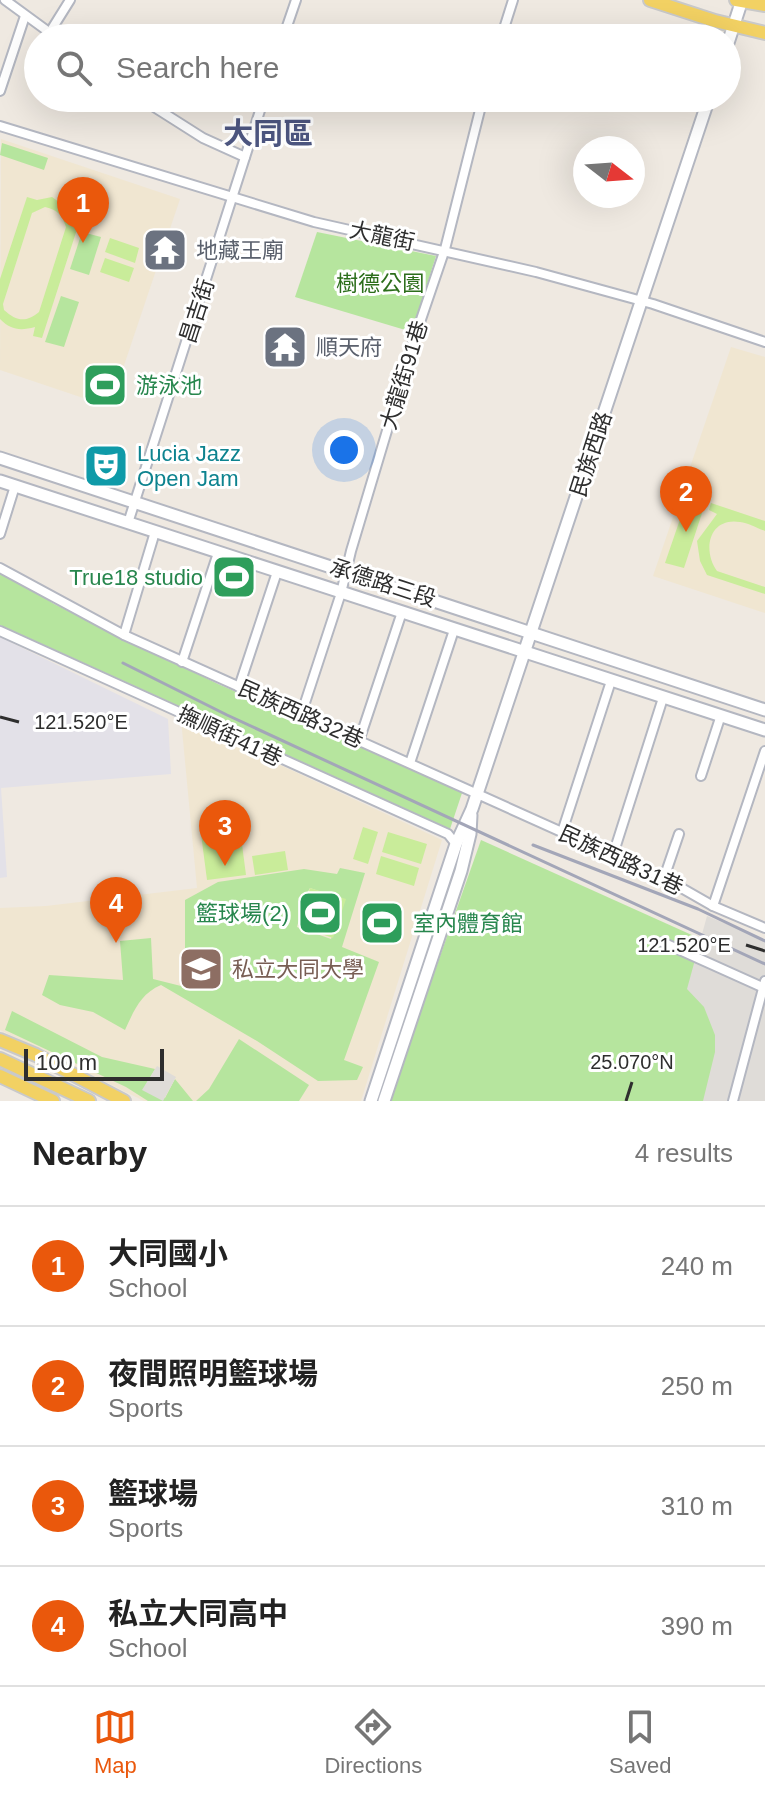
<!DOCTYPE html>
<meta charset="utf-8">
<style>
body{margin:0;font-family:Arial,"Noto Sans TC",sans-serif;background:#f6f6f6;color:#222}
.compass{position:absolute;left:573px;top:136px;width:72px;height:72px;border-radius:50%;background:#fff;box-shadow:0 8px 32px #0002;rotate:107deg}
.scale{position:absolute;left:24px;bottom:20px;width:140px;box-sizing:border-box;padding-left:8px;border:4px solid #2e2e2e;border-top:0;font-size:22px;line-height:28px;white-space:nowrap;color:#2e2e2e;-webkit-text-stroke:6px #fff;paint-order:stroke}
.you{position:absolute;left:344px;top:450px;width:28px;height:28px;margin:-20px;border:6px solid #fff;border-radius:50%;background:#1a73e8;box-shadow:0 0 0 12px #1a73e833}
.badge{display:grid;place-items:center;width:52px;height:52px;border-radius:50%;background:#ea580c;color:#fff;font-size:26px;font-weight:700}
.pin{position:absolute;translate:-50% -66px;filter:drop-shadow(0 2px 4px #0008)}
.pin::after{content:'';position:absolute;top:42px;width:28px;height:24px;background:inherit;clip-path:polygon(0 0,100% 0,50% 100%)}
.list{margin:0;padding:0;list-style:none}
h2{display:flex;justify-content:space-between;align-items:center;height:104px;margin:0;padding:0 32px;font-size:34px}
h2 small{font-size:26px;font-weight:400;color:#767676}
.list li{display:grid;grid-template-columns:52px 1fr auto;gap:24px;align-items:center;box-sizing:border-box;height:120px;padding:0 32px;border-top:2px solid #e0e0e0}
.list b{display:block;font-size:30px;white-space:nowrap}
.list p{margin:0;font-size:26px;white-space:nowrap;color:#767676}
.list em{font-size:26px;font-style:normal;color:#767676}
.icon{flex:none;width:44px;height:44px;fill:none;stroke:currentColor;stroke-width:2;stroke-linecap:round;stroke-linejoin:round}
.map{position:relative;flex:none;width:765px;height:1101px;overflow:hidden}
.search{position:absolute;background:#fff;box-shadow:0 8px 32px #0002;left:24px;right:24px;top:24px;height:88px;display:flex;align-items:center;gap:20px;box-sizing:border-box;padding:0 28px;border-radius:44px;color:#767676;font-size:30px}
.sheet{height:584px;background:#fff}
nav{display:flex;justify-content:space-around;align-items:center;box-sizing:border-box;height:112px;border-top:2px solid #e0e0e0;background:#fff;font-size:22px;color:#767676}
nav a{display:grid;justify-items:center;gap:4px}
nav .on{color:#ea580c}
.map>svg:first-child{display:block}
</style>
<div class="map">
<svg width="765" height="1101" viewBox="0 0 765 1101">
<rect width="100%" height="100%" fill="#efe9e1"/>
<path fill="#e3e1e8" d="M0 637 168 719 171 774 1 788 7 877 0 878Z"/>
<g fill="#f0e6d1">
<path d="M1 139 180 199 110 407 0 370Z"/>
<path d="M731 347 765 357V613L653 576Z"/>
<path d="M181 719 442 840 361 1101H144L0 1030V908L46 906 197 888Z"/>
</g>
<g fill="#b6e59e" fill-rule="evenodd">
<path d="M2 143 48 158 44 170 0 155Z"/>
<path d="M82 232 101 237 89 275 70 269Z"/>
<path d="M317 232 436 256 412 332 295 297Z"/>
<path d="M61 296 79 302 64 347 45 342Z"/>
<path d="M0 572 16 579 54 604 218 684 463 790 450 829 0 625Z"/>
<path d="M481 840 765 968V1101H389Z"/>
<path d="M340 868 365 873 342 947 379 962 344 1060 363 1067 357 1080 318 1081 257 1041 161 985C140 994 134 1011 125 1030L93 1012 60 1005 42 995 49 975 123 980 120 941 151 938 153 979 185 987V900L218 882 304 869 337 874ZM310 888 345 900 331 939 297 927 305 897Z"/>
<path d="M12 1011 102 1057 155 1069 145 1086 165 1098 175 1079 193 1101H148L126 1087 5 1030Z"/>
<path d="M239 1039 309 1085 299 1101H196L209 1089Z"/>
</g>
<g fill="#c9ec9a" fill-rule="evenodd">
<path d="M80 190 89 192 42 338 33 336 35 327C20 331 11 330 0 319V279L27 197 37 200 52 197 73 212ZM45 207C58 210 62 215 66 227L39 312C26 323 16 321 4 310L3 304 32 213Z"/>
<path d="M110 238 139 248 135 263 105 252Z"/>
<path d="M105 258 134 268 129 282 100 272Z"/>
<path d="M688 496 706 501 684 568 665 563Z"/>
<path d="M711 503 765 521V531C757 528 748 523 740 522 709 517 702 550 717 571L765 587V594L707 575 700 561 697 541 717 514 709 510Z"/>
<path d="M363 827 378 832 368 864 353 859Z"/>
<path d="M240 829 246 875 207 880 201 834Z"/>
<path d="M388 832 427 844 421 864 382 852Z"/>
<path d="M285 851 288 870 255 875 252 856Z"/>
<path d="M381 856 419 868 414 886 376 874Z"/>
<path d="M310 888 346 899 333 938 298 926Z"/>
</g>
<g fill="#dfdcd8">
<path d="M707 916 765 940V1101H703L715 1052V1035L704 1007 687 989Z"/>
<path d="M157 1066 176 1077 163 1101 142 1090Z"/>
</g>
<path fill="#75cff0" d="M102 367 118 372 108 403 93 398Z"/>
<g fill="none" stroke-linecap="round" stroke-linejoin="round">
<g stroke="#b4b7c1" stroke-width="12">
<g id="street">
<path d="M5 0 57 38"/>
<path d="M50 32 70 0"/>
<path d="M283 38 296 0"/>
<path d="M501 38 513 0"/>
<path d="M0 91 25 16"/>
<path d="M140 98 203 138 245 157"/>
<path d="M0 126 314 222 536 272 653 304 765 342"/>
<path d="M128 523 264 98"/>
<path d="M0 534 15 486"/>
<path d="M0 568 124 635 664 878 713 906 765 928"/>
<path d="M0 631 448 834 456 844"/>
<path d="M124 635 155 532"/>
<path d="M182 662 218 553"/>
<path d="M239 687 277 572"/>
<path d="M301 715 341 593 351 551 415 337 445 249 483 98"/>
<path d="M359 741 402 612"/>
<path d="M410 763 454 630"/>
<path d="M701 776 721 715"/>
<path d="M562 832 611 681"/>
<path d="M613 855 663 698"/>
<path d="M664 878 679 834"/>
<path d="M713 906 765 751"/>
<path d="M662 942 762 987"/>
<path d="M733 1101 765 981"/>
</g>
</g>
<g stroke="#b4b7c1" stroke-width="15">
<g id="secondary">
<path d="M727 46 742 0"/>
<path d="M0 458 765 710"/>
<path d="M0 481 765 730"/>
<path d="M371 1101 456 844 472 809 709 98"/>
<path d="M384 1101 461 871 470 834 471 815"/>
</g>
</g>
<g stroke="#c9c9c9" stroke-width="16">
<g id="primary">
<path d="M650 0 715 21 765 33"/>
<path d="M736 0 765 5"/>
<path d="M0 1040 36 1055 124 1101"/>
<path d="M0 1059 89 1101"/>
<path d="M0 1076 53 1101"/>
</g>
</g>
<use href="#street" stroke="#fff" stroke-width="8"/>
<use href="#secondary" stroke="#fff" stroke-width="11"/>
<use href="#primary" stroke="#f2d163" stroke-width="12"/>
<g stroke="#a3a6b8" stroke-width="3">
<path d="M123 663 227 715 765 964"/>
<path d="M533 845 698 909 765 941"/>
</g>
</g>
<path fill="none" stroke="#2e2e2e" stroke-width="3" d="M0 717 19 722M746 945 765 951M626 1101 632 1082"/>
<defs>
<g id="temple-square" transform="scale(2.3)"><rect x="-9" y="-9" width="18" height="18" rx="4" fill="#6b7280" stroke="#fff"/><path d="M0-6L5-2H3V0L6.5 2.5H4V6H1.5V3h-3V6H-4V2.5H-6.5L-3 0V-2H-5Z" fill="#fff"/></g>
<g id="stadium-square" transform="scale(2.3)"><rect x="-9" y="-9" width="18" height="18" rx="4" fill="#2e9e5b" stroke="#fff"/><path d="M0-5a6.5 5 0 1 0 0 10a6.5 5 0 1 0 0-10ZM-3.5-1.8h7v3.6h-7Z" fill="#fff"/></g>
<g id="theatre-square" transform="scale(2.3)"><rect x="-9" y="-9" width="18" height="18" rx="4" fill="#0f9aa8" stroke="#fff"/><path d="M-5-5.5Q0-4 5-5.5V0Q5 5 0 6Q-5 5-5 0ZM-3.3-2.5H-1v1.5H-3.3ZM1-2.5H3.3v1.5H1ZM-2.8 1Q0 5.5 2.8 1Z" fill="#fff"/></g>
<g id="university-square" transform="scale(2.3)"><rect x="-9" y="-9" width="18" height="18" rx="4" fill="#8d6e63" stroke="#fff"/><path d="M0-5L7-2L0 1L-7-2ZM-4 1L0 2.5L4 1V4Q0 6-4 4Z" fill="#fff"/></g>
</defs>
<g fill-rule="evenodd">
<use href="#temple-square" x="165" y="250"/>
<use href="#temple-square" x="285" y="347"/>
<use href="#stadium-square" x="105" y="385"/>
<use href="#theatre-square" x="106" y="466"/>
<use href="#stadium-square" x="234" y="577"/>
<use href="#stadium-square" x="320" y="913"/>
<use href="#stadium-square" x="382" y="923"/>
<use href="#university-square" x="201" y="969"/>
</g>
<g text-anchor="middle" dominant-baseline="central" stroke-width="6" stroke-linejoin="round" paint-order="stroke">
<g font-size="22" fill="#2e2e2e" stroke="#fff">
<text transform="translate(382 236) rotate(12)">大龍街</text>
<text transform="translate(197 311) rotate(-72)">昌吉街</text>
<text transform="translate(404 375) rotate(-73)">大龍街91巷</text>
<text transform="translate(591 454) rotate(-72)">民族西路</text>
<text transform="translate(383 583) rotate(18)">承德路三段</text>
<text transform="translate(301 714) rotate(24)">民族西路32巷</text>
<text transform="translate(230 736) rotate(25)">撫順街41巷</text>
<text transform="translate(621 860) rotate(25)">民族西路31巷</text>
</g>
<g font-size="22" fill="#5b616d" stroke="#fff" text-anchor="start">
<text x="196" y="250">地藏王廟</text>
<text x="316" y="347">順天府</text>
</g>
<g font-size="22" fill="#2c6e1b" stroke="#fff">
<text x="380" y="283">樹德公園</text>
</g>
<g font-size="22" fill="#27864d" stroke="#fff" text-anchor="start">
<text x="136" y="385">游泳池</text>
<text x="203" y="577" text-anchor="end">True18 studio</text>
<text x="289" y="913" text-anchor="end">籃球場(2)</text>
<text x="413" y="923">室內體育館</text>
</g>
<g font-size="22" fill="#0d838f" stroke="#fff" text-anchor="start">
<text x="137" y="453">Lucia Jazz<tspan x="137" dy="25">Open Jam</tspan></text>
</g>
<g font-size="22" fill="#785e54" stroke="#fff" text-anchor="start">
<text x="232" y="969">私立大同大學</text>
</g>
<g font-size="30" font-weight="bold" fill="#4d5680" stroke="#fff">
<text x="268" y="133">大同區</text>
</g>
</g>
<g font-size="20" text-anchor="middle" fill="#2e2e2e" stroke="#fff" stroke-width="6" stroke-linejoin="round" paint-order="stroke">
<text x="81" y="729">121.520°E</text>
<text x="684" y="952">121.520°E</text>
<text x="632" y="1069">25.070°N</text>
</g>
</svg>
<svg class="compass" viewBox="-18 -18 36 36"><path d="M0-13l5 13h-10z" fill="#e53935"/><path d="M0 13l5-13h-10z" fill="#767676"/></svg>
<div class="scale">100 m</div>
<div class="you"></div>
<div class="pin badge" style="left:83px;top:243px">1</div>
<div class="pin badge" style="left:686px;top:532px">2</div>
<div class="pin badge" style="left:225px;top:866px">3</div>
<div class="pin badge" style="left:116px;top:943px">4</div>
<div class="search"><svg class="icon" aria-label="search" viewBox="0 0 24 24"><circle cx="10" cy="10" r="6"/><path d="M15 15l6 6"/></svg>Search here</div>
</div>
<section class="sheet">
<h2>Nearby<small>4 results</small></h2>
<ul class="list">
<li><span class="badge">1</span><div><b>大同國小</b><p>School</p></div><em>240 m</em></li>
<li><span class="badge">2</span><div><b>夜間照明籃球場</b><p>Sports</p></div><em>250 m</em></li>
<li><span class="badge">3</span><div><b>籃球場</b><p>Sports</p></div><em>310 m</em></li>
<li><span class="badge">4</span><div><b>私立大同高中</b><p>School</p></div><em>390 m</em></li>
</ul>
</section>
<nav>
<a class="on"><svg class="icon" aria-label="map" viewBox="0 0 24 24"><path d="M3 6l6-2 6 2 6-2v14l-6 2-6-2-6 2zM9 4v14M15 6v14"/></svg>Map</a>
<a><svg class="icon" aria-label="directions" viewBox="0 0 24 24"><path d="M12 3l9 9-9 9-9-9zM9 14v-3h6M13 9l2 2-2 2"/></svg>Directions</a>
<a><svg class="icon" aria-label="saved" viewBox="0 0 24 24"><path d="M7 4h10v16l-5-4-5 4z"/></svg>Saved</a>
</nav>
